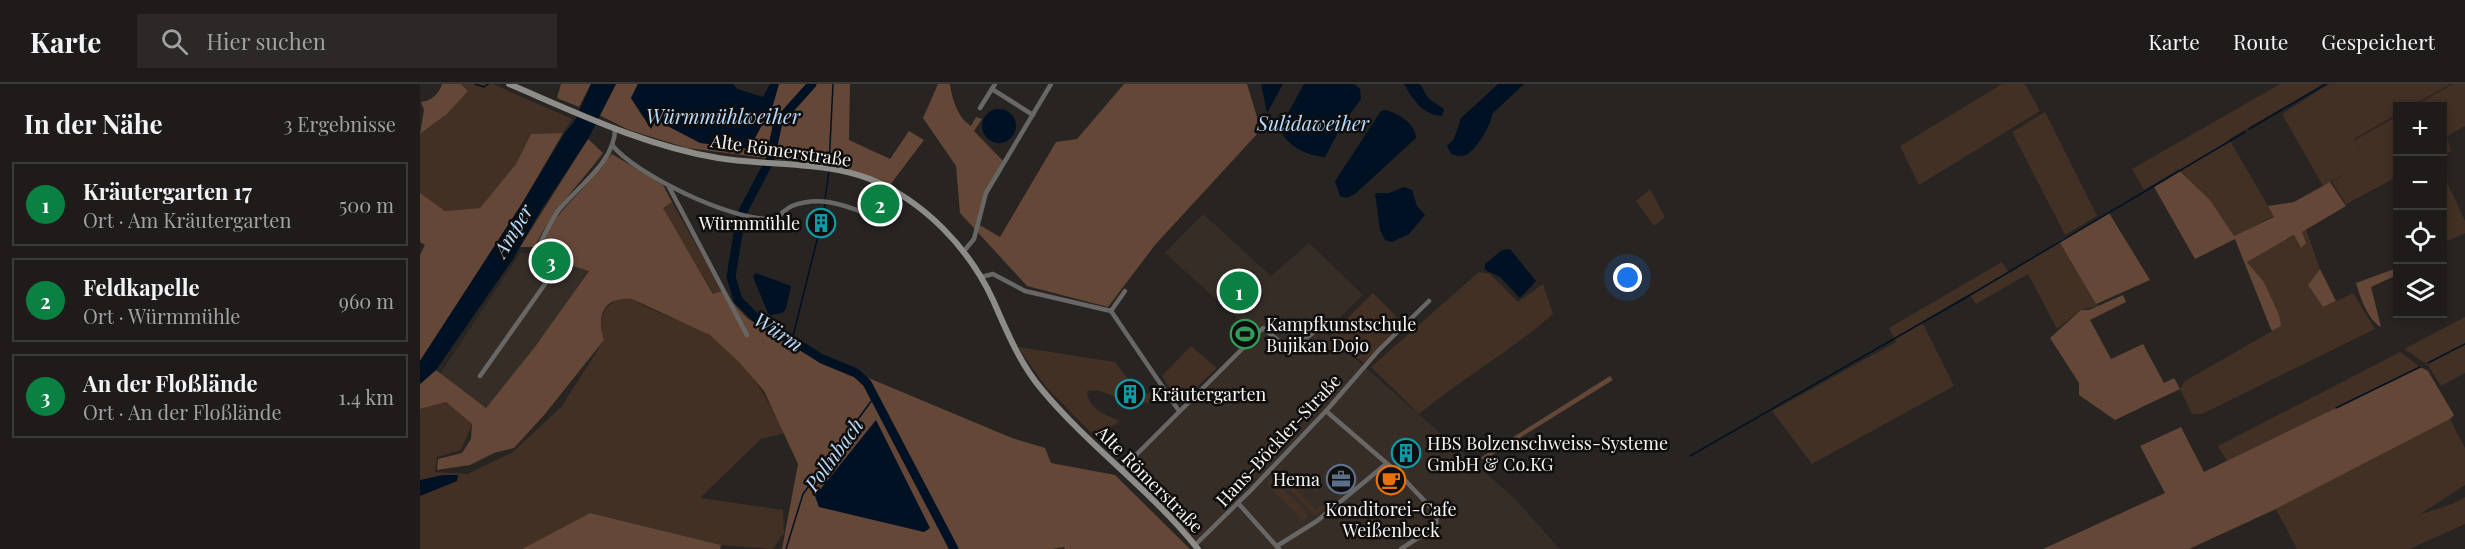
<!DOCTYPE html>
<html lang="de">
<meta charset="utf-8">
<style>
body{margin:0;font-family:"Playfair Display",serif;background:#2b2827;color:#f1f3f6}
.controls{position:absolute;right:18px;top:18px;display:grid;overflow:hidden;border-radius:0px;box-shadow:0 3px 9px #0003}
.controls button{width:54px;height:54px;display:grid;place-items:center;padding:0;border:0;border-bottom:2px solid #3c3939;background:#1e1b1a;color:#f1f3f6;font:30px sans-serif}
.you{position:absolute;left:1208px;top:194px;width:21px;height:21px;margin:-15px;border:4px solid #fff;border-radius:50%;background:#1a73e8;box-shadow:0 0 0 9px #1a73e833}
.badge{display:grid;place-items:center;width:39px;height:39px;border-radius:50%;background:#0b8043;color:#fff;font-size:20px;font-weight:700}
.pin{position:absolute;translate:-50% -50%;border:3px solid #fff;box-shadow:0 2px 6px #0006}
.list{margin:0;padding:0;list-style:none}
h2{display:flex;justify-content:space-between;align-items:center;height:78px;margin:0;padding:0 24px;font-size:26px}
h2 small{font-size:20px;font-weight:400;color:#a1a1a2}
.list li{display:grid;grid-template-columns:39px 1fr auto;gap:18px;align-items:center;box-sizing:border-box;height:84px;margin:0 12px 12px;padding:0 12px;border:2px solid #3c3939;border-radius:0px}
.list b{display:block;font-size:22px;white-space:nowrap}
.list p{margin:0;font-size:20px;white-space:nowrap;color:#a1a1a2}
.list em{font-size:20px;font-style:normal;color:#a1a1a2}
.icon{flex:none;width:33px;height:33px;fill:none;stroke:currentColor;stroke-width:2;stroke-linecap:round;stroke-linejoin:round}
.map{position:relative;flex:none;width:2045px;height:465px;overflow:hidden}
header{display:flex;align-items:center;gap:36px;box-sizing:border-box;height:84px;padding:0 30px;background:#1e1b1a;border-bottom:2px solid #3c3939}
header strong{font-size:28px}
nav{display:flex;gap:33px;margin-inline-start:auto;font-size:21px}
.search{width:420px;height:54px;background:#2b2827;display:flex;align-items:center;gap:15px;box-sizing:border-box;padding:0 21px;border-radius:0px;color:#a1a1a2;font-size:22px}
main{display:flex}
aside{flex:1;background:#1e1b1a}
.map>svg:first-child{display:block}
</style>
<header>
<strong>Karte</strong>
<div class="search"><svg class="icon" aria-label="search" viewBox="0 0 24 24"><circle cx="10" cy="10" r="6"/><path d="M15 15l6 6"/></svg>Hier suchen</div>
<nav><a>Karte</a><a>Route</a><a>Gespeichert</a></nav>
</header>
<main>
<aside>
<h2>In der Nähe<small>3 Ergebnisse</small></h2>
<ul class="list">
<li><span class="badge">1</span><div><b>Kräutergarten 17</b><p>Ort · Am Kräutergarten</p></div><em>500 m</em></li>
<li><span class="badge">2</span><div><b>Feldkapelle</b><p>Ort · Würmmühle</p></div><em>960 m</em></li>
<li><span class="badge">3</span><div><b>An der Floßlände</b><p>Ort · An der Floßlände</p></div><em>1.4 km</em></li>
</ul>
</aside>
<div class="map">
<svg width="2045" height="465" viewBox="0 0 2045 465">
<rect width="100%" height="100%" fill="#282422"/>
<g fill="#362d27">
<path d="M783 130 851 192 889 159 943 211 905 248 1093 413 1140 465H784L705 382 836 251 745 169Z"/>
<path d="M101 168 169 186 114 264 66 324 20 290Z"/>
</g>
<g fill="#423025">
<path d="M41 0H73L152 35 143 49 111 50 96 80 60 124 25 127 0 109V50L27 30 48 7Z"/>
<path d="M1582 0H1605L1620 27 1499 101 1480 62Z"/>
<path d="M1860 0H1903L1809 55 1854 132 1814 152 1790 116 1759 85 1724 106 1712 85Z"/>
<path d="M1909 0H2031L1991 22H1978L1977 30 1934 55 1947 77 1935 56 1977 32V96L1975 94 1926 120 1912 98 1932 86 1903 102 1862 30Z"/>
<path d="M2033 0H2045V42L2027 52 2031 67 2023 72 2022 22H1994Z"/>
<path d="M1625 28 1677 132 1645 151 1592 48Z"/>
<path d="M2022 80 2028 92 2027 98 2045 137V149L2023 159Z"/>
<path d="M1230 105 1245 133 1234 142 1216 117Z"/>
<path d="M252 118 302 207 294 210 242 124Z"/>
<path d="M1886 145 1900 185 1888 201 1903 223 1933 209 1955 245 1782 330H1772L1760 305 1765 297 1861 242 1844 198 1827 178C1835 170 1863 159 1875 151L1880 164 1882 148Z"/>
<path d="M1639 157 1678 222 1661 226 1637 245 1608 190 1556 220 1549 210 1502 238 1534 302 1392 380 1352 327 1476 258 1469 244 1582 178 1589 189Z"/>
<path d="M1059 188 1070 190 1098 218 1123 200 1133 230C1091 267 1043 294 999 330L951 283Z"/>
<path d="M953 209 984 240 944 279 910 252Z"/>
<path d="M199 214 212 215C236 230 264 236 288 250 323 271 347 314 365 349L341 355 280 414 363 426 364 449 353 465 301 461 170 429 102 465H0V325L26 318 52 340 41 366 17 373 15 388 47 390 93 368 142 322 184 256C178 235 180 226 199 214Z"/>
<path d="M2045 233V289L2021 302 2008 281 1984 265Z"/>
<path d="M771 262 797 284 760 319 742 292Z"/>
<path d="M598 263 695 278 721 312 739 306 747 319C731 319 715 319 699 314 687 311 679 304 667 307 669 326 684 330 700 337L675 353 625 302Z"/>
<path d="M1980 268 2000 283 1807 377 1798 362Z"/>
<path d="M2030 335 2045 364V401L1999 431 2032 420 2045 413V440L1990 465H1877L1856 425Z"/>
<path d="M867 376 859 387 861 390 896 426 904 420 906 423 895 432 854 388Z"/>
<path d="M853 393 889 432 880 438 879 432 849 403 847 399Z"/>
</g>
<g fill="#644736">
<path d="M22 0H41L48 7 27 30 0 50 4 26 1 18C11 17 19 10 22 0Z"/>
<path d="M141 0H171L159 23 137 14Z"/>
<path d="M196 0H218L211 14 231 44 236 36 255 44 329 65 359 0H430L429 56 470 75 489 47 504 56 470 101 418 83 267 64 209 46 179 31Z"/>
<path d="M518 0H530C532 15 538 34 551 42L556 33 562 35 554 47 583 77 566 109 558 140 580 153 636 58 657 55 704 0H827L837 33V50L735 161 688 223 607 202 540 129 536 82 503 34Z"/>
<path d="M143 49 103 118 0 277V171L5 161 0 158V109L25 127 60 124 96 80 111 50Z"/>
<path d="M168 55 183 69C160 100 131 127 115 163H100Z"/>
<path d="M192 70 243 101 252 118 243 124 293 210 302 207 327 234 365 259 592 354 625 364 631 379 695 391 770 465H645L644 463 632 465H362L378 380 344 307 319 278 290 251 212 215C183 213 176 231 184 256L125 330 94 364 74 369 50 381 17 386 18 375 42 369 51 355 52 340 26 318 0 325V300L16 286 66 324 114 264 169 187 120 172C123 140 152 118 171 95 178 86 184 76 192 70Z"/>
<path d="M1760 87 1790 116 1814 152 1854 133 1848 122 1874 118 1910 98 1926 122 1882 148 1886 159 1881 164 1874 151 1827 178 1844 198 1859 231 1861 242 1852 247 1850 243 1815 155 1775 175 1734 103Z"/>
<path d="M1689 129 1730 196 1676 220 1639 157Z"/>
<path d="M1977 184V191L1951 203 1961 243C1948 236 1940 213 1936 199Z"/>
<path d="M1900 185 1916 217 1903 223 1888 201Z"/>
<path d="M1703 211 1706 218 1670 236 1691 275 1723 260 1744 299 1754 294 1760 305 1695 336 1659 311V299L1630 254 1661 226H1669Z"/>
<path d="M2000 283 2008 287 2034 331 2030 335 1856 425 1769 465H1623L1745 409 1720 362 1761 343 1784 388Z"/>
<path d="M1190 292 1193 296 1064 376 1060 374Z"/>
<path d="M170 429 301 461 300 465H102Z"/>
</g>
<g fill="#001124">
<path d="M171 0H196L168 55 121 126 93 175 16 286 0 300V277L103 118 144 50 154 38Z"/>
<path d="M218 0H313L317 5 343 13 350 0H359L353 21 329 65 280 59 236 36 231 45 211 14Z"/>
<path d="M841 0H863L847 29Z"/>
<path d="M884 0H934L940 5 941 15 922 41 905 73C885 71 869 63 859 45Z"/>
<path d="M984 0H1000L1008 14 1024 25 1022 32C1002 30 994 17 984 0Z"/>
<path d="M1078 0H1104L1072 30C1072 41 1055 67 1046 71 1040 73 1036 72 1031 70L1027 62 1034 55 1041 34Z"/>
<circle cx="579" cy="42" r="17"/>
<path d="M966 26C979 30 995 39 996 54L935 110 926 114 920 112 915 97 961 27Z"/>
<path d="M984 103 992 106 997 122 1005 131 989 150 972 158 965 156 960 146 955 109H969Z"/>
<path d="M1090 165 1116 197 1100 214 1080 193 1065 186V180L1082 166Z"/>
<path d="M336 189 371 202 366 225 362 229 351 231 348 229 333 193Z"/>
<path d="M456 336 510 444 504 448 399 423 395 412Z"/>
<path d="M23 391H38L37 397 0 412V396Z"/>
</g>
<g fill="none" stroke-linecap="round" stroke-linejoin="round">
<g stroke="#001124" stroke-width="1.5">
<path d="M55 0 64 3 68 0"/>
<path d="M1829 45 1906 0"/>
<path d="M409 82 413 0"/>
<path d="M405 115 409 87"/>
<path d="M403 133 405 119"/>
<path d="M372 256 399 148"/>
<path d="M2008 279 2045 260"/>
<path d="M1916 324 2000 283"/>
<path d="M1270 372 1545 214 1825 48"/>
<path d="M366 465 383 410 455 312"/>
</g>
<path stroke="#001124" stroke-width="9" d="M392 0 358 38 350 76 321 131 311 193 318 216 335 233 402 275 436 289 447 299 534 465"/>
<g stroke="#686765" stroke-width="4.5">
<path d="M572 5 613 31"/>
<path d="M560 24 575 0"/>
<path d="M192 61C216 91 309 135 348 135 359 135 363 126 372 122 402 110 428 123 456 133"/>
<path d="M249 103 327 251"/>
<path d="M544 167 554 155 566 109 631 0"/>
<path d="M561 193 573 190 605 207 691 227 759 327"/>
<path d="M691 227 705 207"/>
<path d="M60 292 125 200 118 164C124 151 130 139 138 127 157 103 196 77 195 44"/>
<path d="M906 327 978 389 1017 430 1016 442 981 465"/>
<path d="M701 386 843 244 871 267 896 246"/>
<path d="M818 419 859 465"/>
<path d="M775 461 831 406 906 327 959 266 1009 217"/>
<path d="M857 462 897 437 966 380"/>
</g>
<path stroke="#8e8c89" stroke-width="6" d="M89 0C157 29 225 62 298 74 347 82 403 77 450 95 504 117 549 164 573 216 587 248 600 280 623 307 670 363 732 407 778 465"/>
</g>
<defs>
<g id="building-ring" transform="scale(1.5)"><circle r="9.5" fill="#100e0d" stroke="#0f9aa8" stroke-width="1.5"/><path d="M-4-6H4V6H1V3H-1V6H-4ZM-2.5-4.3h1.7v1.8h-1.7ZM.8-4.3h1.7v1.8H.8ZM-2.5-1h1.7V.8h-1.7ZM.8-1h1.7V.8H.8Z" fill="#0f9aa8"/></g>
<g id="stadium-ring" transform="scale(1.5)"><circle r="9.5" fill="#100e0d" stroke="#2e9e5b" stroke-width="1.5"/><path d="M0-5a6.5 5 0 1 0 0 10a6.5 5 0 1 0 0-10ZM-3.5-1.8h7v3.6h-7Z" fill="#2e9e5b"/></g>
<g id="office-ring" transform="scale(1.5)"><circle r="9.5" fill="#100e0d" stroke="#5c6f8a" stroke-width="1.5"/><path d="M-6-3h4V-5.5h4V-3h4V5H-6ZM-1-4.5V-3h2v-1.5ZM-6 0V1H6V0Z" fill="#5c6f8a"/></g>
<g id="cafe-ring" transform="scale(1.5)"><circle r="9.5" fill="#100e0d" stroke="#e8710a" stroke-width="1.5"/><path d="M-5.5-4.5H6V0H3Q3 3.5 0 3.5H-2.5Q-5.5 3.5-5.5 0ZM3-3.2v2h1.7v-2ZM-6 4.5H4V6H-6Z" fill="#e8710a"/></g>
</defs>
<g fill-rule="evenodd">
<use href="#building-ring" x="401" y="139"/>
<use href="#stadium-ring" x="825" y="250"/>
<use href="#building-ring" x="710" y="310"/>
<use href="#building-ring" x="986" y="369"/>
<use href="#office-ring" x="921" y="395"/>
<use href="#cafe-ring" x="971" y="396"/>
</g>
<g text-anchor="middle" dominant-baseline="central" stroke-width="5" stroke-linejoin="round" paint-order="stroke">
<g font-size="18" fill="#f7f4f3" stroke="#100e0d">
<text transform="translate(361 66) rotate(8)">Alte Römerstraße</text>
<text transform="translate(858 356) rotate(-47)">Hans-Böckler-Straße</text>
<text transform="translate(730 395) rotate(45)">Alte Römerstraße</text>
</g>
<g font-size="18" fill="#f7f4f3" stroke="#100e0d" text-anchor="start">
<text x="380" y="139" text-anchor="end">Würmmühle</text>
<text x="846" y="240">Kampfkunstschule<tspan x="846" dy="21">Bujikan Dojo</tspan></text>
<text x="731" y="310">Kräutergarten</text>
<text x="1007" y="359">HBS Bolzenschweiss-Systeme<tspan x="1007" dy="21">GmbH &amp; Co.KG</tspan></text>
<text x="900" y="395" text-anchor="end">Hema</text>
<text x="971" y="425" text-anchor="middle">Konditorei-Cafe<tspan x="971" dy="21">Weißenbeck</tspan></text>
</g>
<g font-size="20" font-style="italic" fill="#b6dbfe" stroke="#100e0d">
<text x="303" y="31">Würmmühlweiher</text>
<text x="893" y="38">Sulidaweiher</text>
<text transform="translate(92 146) rotate(-59)">Amper</text>
<text transform="translate(359 247) rotate(33)">Würm</text>
<text transform="translate(413 370) rotate(-54)">Pollnbach</text>
</g>
</g>
</svg>
<div class="controls">
<button>+</button>
<button>−</button>
<button><svg class="icon" aria-label="locate" viewBox="0 0 24 24"><circle cx="12" cy="12" r="6"/><path d="M12 2v4M12 18v4M2 12h4M18 12h4"/></svg></button>
<button><svg class="icon" aria-label="layers" viewBox="0 0 24 24"><path d="M12 4l9 5-9 5-9-5zM3 14l9 5 9-5"/></svg></button>
</div>
<div class="you"></div>
<div class="pin badge" style="left:819px;top:207px">1</div>
<div class="pin badge" style="left:460px;top:120px">2</div>
<div class="pin badge" style="left:131px;top:177px">3</div>
</div>
</main>
